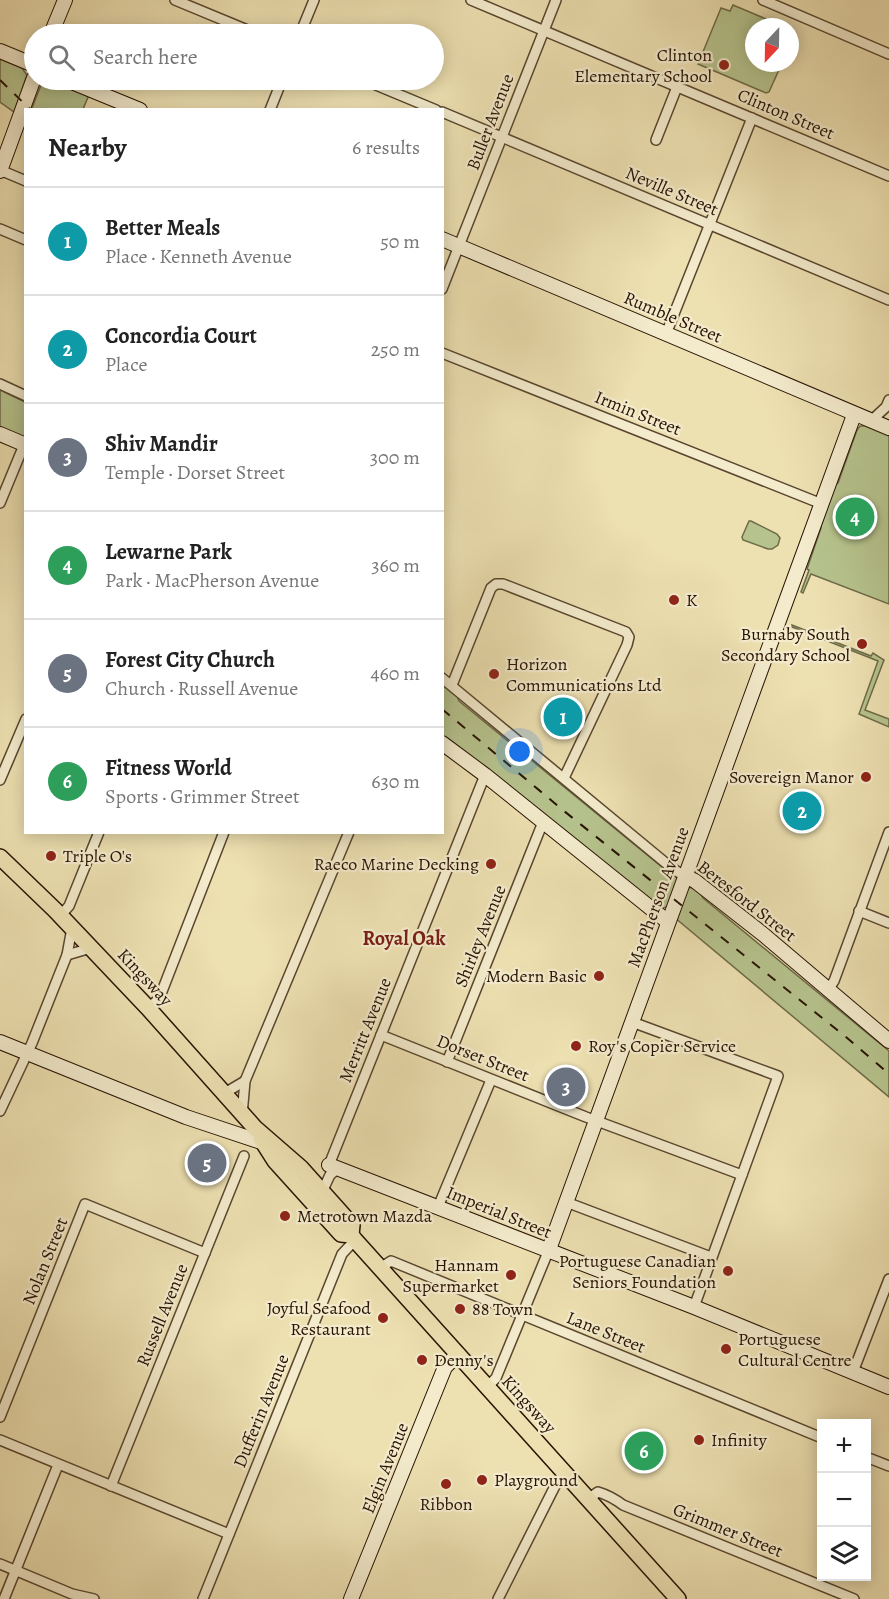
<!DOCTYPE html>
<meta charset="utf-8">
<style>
body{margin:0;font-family:Alegreya,serif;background:#f2f2f2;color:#222}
.controls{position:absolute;right:18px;bottom:18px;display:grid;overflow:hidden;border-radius:0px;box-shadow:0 3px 15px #0003}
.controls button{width:54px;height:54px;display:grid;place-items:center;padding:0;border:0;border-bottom:2px solid #e0e0e0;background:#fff;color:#222;font:30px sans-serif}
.compass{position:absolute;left:745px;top:18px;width:54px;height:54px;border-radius:50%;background:#fff;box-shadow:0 3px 15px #0003;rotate:202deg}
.you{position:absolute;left:520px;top:752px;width:21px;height:21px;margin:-15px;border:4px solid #fff;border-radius:50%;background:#1a73e8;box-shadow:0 0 0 9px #1a73e833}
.badge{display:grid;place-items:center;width:39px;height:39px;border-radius:50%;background:#111827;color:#fff;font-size:20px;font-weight:700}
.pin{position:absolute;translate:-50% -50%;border:3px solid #fff;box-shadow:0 2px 6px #0006}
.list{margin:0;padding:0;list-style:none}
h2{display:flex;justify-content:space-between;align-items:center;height:78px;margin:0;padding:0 24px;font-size:26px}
h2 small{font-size:20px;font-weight:400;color:#767676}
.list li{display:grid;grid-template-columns:39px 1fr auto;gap:18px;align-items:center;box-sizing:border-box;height:108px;padding:0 24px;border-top:2px solid #e0e0e0}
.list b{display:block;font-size:22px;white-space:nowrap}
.list p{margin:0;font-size:20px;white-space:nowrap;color:#767676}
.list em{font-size:20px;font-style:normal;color:#767676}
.icon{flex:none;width:33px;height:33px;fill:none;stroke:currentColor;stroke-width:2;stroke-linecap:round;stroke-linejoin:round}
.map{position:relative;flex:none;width:889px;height:1599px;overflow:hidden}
.search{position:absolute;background:#fff;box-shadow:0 3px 15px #0003;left:24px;top:24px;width:420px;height:66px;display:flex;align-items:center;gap:15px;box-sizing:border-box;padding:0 21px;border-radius:33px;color:#767676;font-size:22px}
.panel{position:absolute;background:#fff;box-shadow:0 3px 15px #0003;left:24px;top:108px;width:420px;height:726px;border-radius:0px}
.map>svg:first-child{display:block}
</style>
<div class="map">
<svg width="889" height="1599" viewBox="0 0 889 1599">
<rect width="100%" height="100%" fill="#ede0b1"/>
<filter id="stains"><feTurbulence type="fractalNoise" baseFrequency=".00333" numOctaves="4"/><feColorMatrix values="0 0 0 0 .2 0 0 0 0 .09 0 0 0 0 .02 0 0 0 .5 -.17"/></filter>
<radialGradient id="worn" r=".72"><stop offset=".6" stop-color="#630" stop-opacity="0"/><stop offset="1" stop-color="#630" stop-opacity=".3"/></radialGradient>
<g fill="#b6c38d" stroke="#6e6a48" stroke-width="1.5">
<path d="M733 5 785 27H754V63H782L769 92 766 93 698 64 721 8 730 11Z"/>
<path d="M0 59 22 68 27 75 14 112 0 102Z"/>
<path d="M47 80H56L89 95 83 109 34 110 32 108 41 85Z"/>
<path d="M0 390 25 402V441L0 430Z"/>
<path d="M860 426H865L889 436V604L811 574 803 593 801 592 809 570 807 569 821 528 820 523 834 486 838 483 857 430Z"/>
<path d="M749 521H751L777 534 780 538 778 545 772 549H768L743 540 742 537Z"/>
<path d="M792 625 871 656 873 653 884 660 865 710 889 719V727L859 714 878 661 792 627Z"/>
<path d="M442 684 457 696 459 701 667 871 675 875 678 880 669 906 661 909 443 740Z"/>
<path d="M687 888C695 886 700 892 703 898L889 1051V1097L674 917Z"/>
</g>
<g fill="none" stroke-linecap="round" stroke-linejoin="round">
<g stroke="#58462e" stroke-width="12">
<g id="street">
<path d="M175 0 257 34"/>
<path d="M471 0 889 176"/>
<path d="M763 0 889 54"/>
<path d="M300 34 314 0"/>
<path d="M364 80 436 110"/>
<path d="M270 110 282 80"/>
<path d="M442 112 889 300"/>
<path d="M656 140 677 87"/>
<path d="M0 170 26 181"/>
<path d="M0 229 26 240"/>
<path d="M442 289 556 0"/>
<path d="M666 334 752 118"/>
<path d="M442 353 822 504"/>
<path d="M0 384 26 396"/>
<path d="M871 421 886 407 889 400"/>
<path d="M0 503 24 445"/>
<path d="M442 678 673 869 685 876"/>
<path d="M452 685 491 588 496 584H503L626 632 629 637 627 645 564 778"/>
<path d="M0 780 26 719"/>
<path d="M859 911 889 923"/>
<path d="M60 916 69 906 99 832"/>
<path d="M67 955 91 948"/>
<path d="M828 990 834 981 889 832"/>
<path d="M148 1008 159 999 224 832"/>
<path d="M632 1022 778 1076 694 1307"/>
<path d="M381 1035 586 1117 742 1175"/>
<path d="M447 1062 543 822"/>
<path d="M223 1094 245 1081"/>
<path d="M0 1111 32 1043 67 955 72 928"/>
<path d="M242 1115 245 1081 349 832"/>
<path d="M329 1165 485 775"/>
<path d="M322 1192 330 1175 338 1168"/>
<path d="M566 1202 711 1257"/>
<path d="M438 1207 491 1080"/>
<path d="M380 1268 391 1261 822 1438"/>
<path d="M853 1372 889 1279"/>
<path d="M487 1387 496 1378 548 1252"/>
<path d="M0 1417 85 1204 205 1253"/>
<path d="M0 1440 229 1534"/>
<path d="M866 1457 889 1466"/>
<path d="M111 1486 244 1156"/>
<path d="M588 1499 598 1492C608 1495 615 1499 623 1505L854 1599"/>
<path d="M0 1564 72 1594 94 1599"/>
<path d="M4 1599 58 1465"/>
<path d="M203 1599 342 1254 355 1240"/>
<path d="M498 1599 556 1484 566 1475"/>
</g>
</g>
<g stroke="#271203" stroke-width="16">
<g id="secondary">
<path d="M51 34 65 0"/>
<path d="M0 51 34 65"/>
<path d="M67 80 140 110"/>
<path d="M0 171 34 78"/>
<path d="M442 239 889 428"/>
<path d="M0 434 26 445"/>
<path d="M442 743 485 775 668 922"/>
<path d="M685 876 695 881 764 935 889 1041"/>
<path d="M0 1042 186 1117 270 1145"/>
<path d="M329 1165 694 1307 889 1387"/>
<path d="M548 1252 854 415"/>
<path d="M351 1599 445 1367 458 1354"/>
</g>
</g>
<g stroke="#271203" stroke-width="18">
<g id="primary">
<path d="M0 857 55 910 148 1008 255 1128 301 1168 352 1225 351 1235 355 1240 678 1599"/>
<path d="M261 1139 275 1161 341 1234 351 1235"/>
</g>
</g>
<use href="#street" stroke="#f3ebcc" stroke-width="9"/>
<use href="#secondary" stroke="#f3ebcc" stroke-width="14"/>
<use href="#primary" stroke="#ede0b1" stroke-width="15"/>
<g stroke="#271203" stroke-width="2" stroke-dasharray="10 10" stroke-linecap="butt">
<path d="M0 80 31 110"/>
<path d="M442 709 564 811 846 1037 889 1074"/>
</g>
</g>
<g fill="#8f2418" stroke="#f3ebcc" stroke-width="2">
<circle cx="724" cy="65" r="6"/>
<circle cx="674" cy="600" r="6"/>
<circle cx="862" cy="644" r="6"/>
<circle cx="494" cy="674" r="6"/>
<circle cx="866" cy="777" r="6"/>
<circle cx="51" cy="856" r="6"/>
<circle cx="491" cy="864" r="6"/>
<circle cx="599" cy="976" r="6"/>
<circle cx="576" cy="1046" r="6"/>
<circle cx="285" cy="1216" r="6"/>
<circle cx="728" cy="1271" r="6"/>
<circle cx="511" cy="1275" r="6"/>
<circle cx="460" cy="1309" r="6"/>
<circle cx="383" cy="1318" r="6"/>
<circle cx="726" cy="1349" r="6"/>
<circle cx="422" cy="1360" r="6"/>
<circle cx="699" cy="1440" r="6"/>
<circle cx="482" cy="1480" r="6"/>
<circle cx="446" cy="1484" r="6"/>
</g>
<g text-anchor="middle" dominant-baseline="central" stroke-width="4.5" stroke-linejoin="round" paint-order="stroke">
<g font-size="18" fill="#271203" stroke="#f3ebcc" text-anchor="start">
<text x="712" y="55" text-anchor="end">Clinton<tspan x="712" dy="21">Elementary School</tspan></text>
<text x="686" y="600">K</text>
<text x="850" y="634" text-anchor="end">Burnaby South<tspan x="850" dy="21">Secondary School</tspan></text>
<text x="506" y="664">Horizon<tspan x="506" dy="21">Communications Ltd</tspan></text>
<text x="854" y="777" text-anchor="end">Sovereign Manor</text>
<text x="63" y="856">Triple O's</text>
<text x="479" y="864" text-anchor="end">Raeco Marine Decking</text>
<text x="587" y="976" text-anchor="end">Modern Basic</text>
<text x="588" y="1046">Roy's Copier Service</text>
<text x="297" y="1216">Metrotown Mazda</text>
<text x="716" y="1261" text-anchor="end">Portuguese Canadian<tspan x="716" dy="21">Seniors Foundation</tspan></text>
<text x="499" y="1265" text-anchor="end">Hannam<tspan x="499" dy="21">Supermarket</tspan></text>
<text x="371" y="1308" text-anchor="end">Joyful Seafood<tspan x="371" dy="21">Restaurant</tspan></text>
<text x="472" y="1309">88 Town</text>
<text x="738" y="1339">Portuguese<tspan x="738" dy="21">Cultural Centre</tspan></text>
<text x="434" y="1360">Denny's</text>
<text x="711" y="1440">Infinity</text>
<text x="494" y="1480">Playground</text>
<text x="446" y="1504" text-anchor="middle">Ribbon</text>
</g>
<g font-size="18" fill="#271203" stroke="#f3ebcc">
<text transform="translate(786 114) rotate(23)">Clinton Street</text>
<text transform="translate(490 122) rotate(-69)">Buller Avenue</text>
<text transform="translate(672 191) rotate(23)">Neville Street</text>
<text transform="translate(673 317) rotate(23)">Rumble Street</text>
<text transform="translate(638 413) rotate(22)">Irmin Street</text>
<text transform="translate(658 897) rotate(-70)">MacPherson Avenue</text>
<text transform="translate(747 901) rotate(38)">Beresford Street</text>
<text transform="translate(480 936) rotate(-68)">Shirley Avenue</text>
<text transform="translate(145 977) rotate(47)">Kingsway</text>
<text transform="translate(365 1030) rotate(-68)">Merritt Avenue</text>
<text transform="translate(483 1058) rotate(22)">Dorset Street</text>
<text transform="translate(499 1212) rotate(22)">Imperial Street</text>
<text transform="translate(45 1261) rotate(-68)">Nolan Street</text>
<text transform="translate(162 1315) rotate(-68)">Russell Avenue</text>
<text transform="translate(606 1332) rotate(22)">Lane Street</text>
<text transform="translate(529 1404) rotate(48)">Kingsway</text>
<text transform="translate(261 1411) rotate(-68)">Dufferin Avenue</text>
<text transform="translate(385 1468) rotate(-68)">Elgin Avenue</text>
<text transform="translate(728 1530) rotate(22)">Grimmer Street</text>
</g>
<g font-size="20" font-weight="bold" fill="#7a1f14" stroke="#f3ebcc">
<text x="404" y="938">Royal Oak</text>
</g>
</g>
<rect width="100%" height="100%" filter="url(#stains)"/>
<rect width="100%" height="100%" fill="url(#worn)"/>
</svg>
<div class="controls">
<button>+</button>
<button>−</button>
<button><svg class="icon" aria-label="layers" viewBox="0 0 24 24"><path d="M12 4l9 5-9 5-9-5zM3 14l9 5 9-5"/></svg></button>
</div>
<svg class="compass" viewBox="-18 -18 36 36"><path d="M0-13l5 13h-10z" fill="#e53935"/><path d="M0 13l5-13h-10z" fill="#767676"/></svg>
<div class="you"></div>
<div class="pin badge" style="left:563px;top:717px;background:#0f9aa8">1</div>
<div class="pin badge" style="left:802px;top:811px;background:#0f9aa8">2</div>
<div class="pin badge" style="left:566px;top:1087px;background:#6b7280">3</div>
<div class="pin badge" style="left:855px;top:517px;background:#2e9e5b">4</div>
<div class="pin badge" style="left:207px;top:1163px;background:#6b7280">5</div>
<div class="pin badge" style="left:644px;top:1451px;background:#2e9e5b">6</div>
<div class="search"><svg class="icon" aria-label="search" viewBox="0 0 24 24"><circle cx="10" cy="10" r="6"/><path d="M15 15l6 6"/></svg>Search here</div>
<section class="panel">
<h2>Nearby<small>6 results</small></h2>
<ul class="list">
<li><span class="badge" style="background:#0f9aa8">1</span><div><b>Better Meals</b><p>Place · Kenneth Avenue</p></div><em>50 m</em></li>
<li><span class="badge" style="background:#0f9aa8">2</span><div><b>Concordia Court</b><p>Place</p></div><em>250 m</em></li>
<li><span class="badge" style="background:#6b7280">3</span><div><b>Shiv Mandir</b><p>Temple · Dorset Street</p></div><em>300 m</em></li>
<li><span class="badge" style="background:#2e9e5b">4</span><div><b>Lewarne Park</b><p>Park · MacPherson Avenue</p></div><em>360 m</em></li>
<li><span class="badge" style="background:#6b7280">5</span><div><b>Forest City Church</b><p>Church · Russell Avenue</p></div><em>460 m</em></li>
<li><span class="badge" style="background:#2e9e5b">6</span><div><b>Fitness World</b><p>Sports · Grimmer Street</p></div><em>630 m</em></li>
</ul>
</section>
</div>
